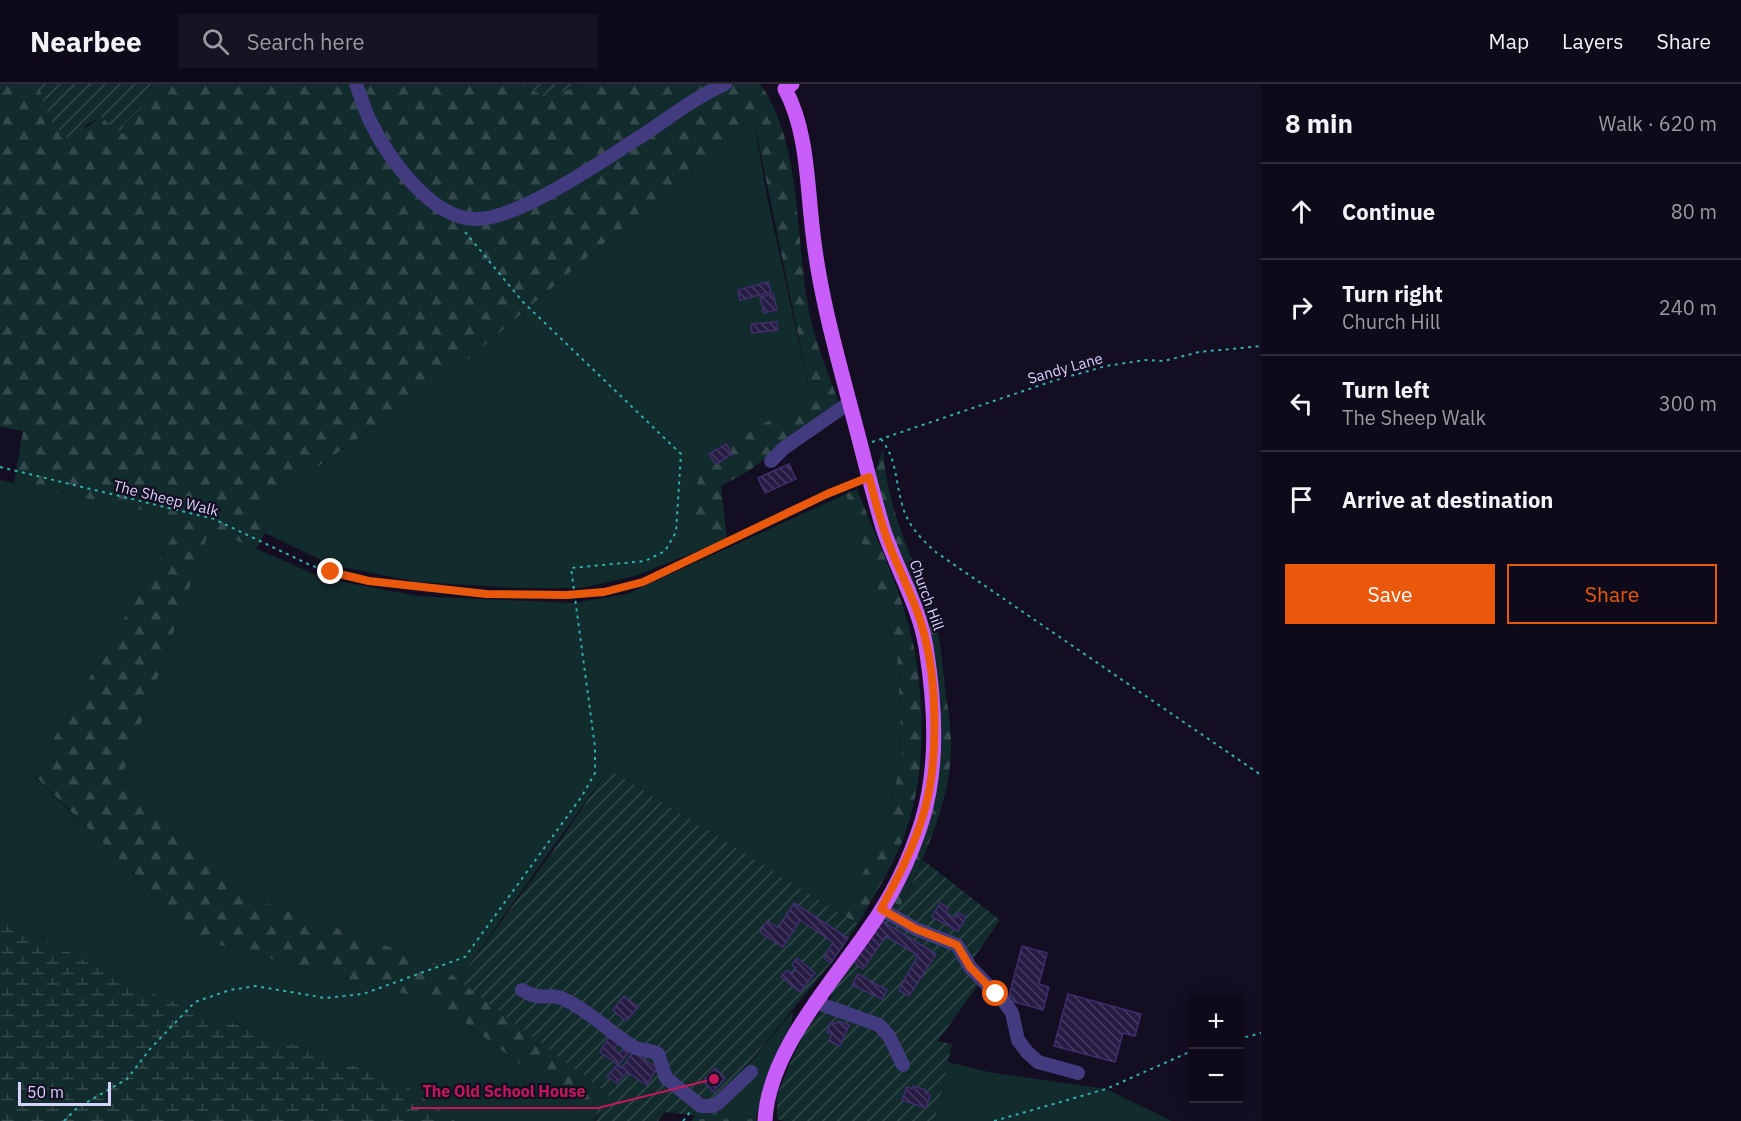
<!DOCTYPE html>
<meta charset="utf-8">
<style>
body{margin:0;font-family:"IBM Plex Sans",sans-serif;background:#171323;color:#f1f3f6}
.controls{position:absolute;right:18px;bottom:18px;display:grid;overflow:hidden;border-radius:0px;box-shadow:0 3px 15px #0003}
.controls button{width:54px;height:54px;display:grid;place-items:center;padding:0;border:0;border-bottom:2px solid #2e2b39;background:#0e0a1a;color:#f1f3f6;font:30px sans-serif}
.scale{position:absolute;left:18px;bottom:15px;width:93px;box-sizing:border-box;padding-left:6px;border:3px solid #d9d1fd;border-top:0;font-size:16px;line-height:21px;white-space:nowrap;color:#d9d1fd;-webkit-text-stroke:4px #130e22;paint-order:stroke}
.stop{position:absolute;width:18px;height:18px;margin:-14px;border:4px solid #ea580c;border-radius:50%;background:#fff}
.stop.end{background:#ea580c;border-color:#fff;box-shadow:0 2px 6px #0008}
.list{margin:0;padding:0;list-style:none}
h2{display:flex;justify-content:space-between;align-items:center;height:78px;margin:0;padding:0 24px;font-size:26px}
h2 small{font-size:20px;font-weight:400;color:#9b9aa2}
.list li{display:grid;grid-template-columns:39px 1fr auto;gap:18px;align-items:center;box-sizing:border-box;height:96px;padding:0 24px;border-top:2px solid #2e2b39}
.list b{display:block;font-size:22px;white-space:nowrap}
.list p{margin:0;font-size:20px;white-space:nowrap;color:#9b9aa2}
.list em{font-size:20px;font-style:normal;color:#9b9aa2}
.actions{display:flex;gap:12px;padding:18px 24px}
.actions a{flex:1;padding:14px 0;border:2px solid #ea580c;border-radius:0px;text-align:center;font-size:21px;color:#ea580c}
.actions .main{background:#ea580c;color:#fff}
.icon{flex:none;width:33px;height:33px;fill:none;stroke:currentColor;stroke-width:2;stroke-linecap:round;stroke-linejoin:round}
.map{position:relative;flex:none;width:1261px;height:1037px;overflow:hidden}
header{display:flex;align-items:center;gap:36px;box-sizing:border-box;height:84px;padding:0 30px;background:#0e0a1a;border-bottom:2px solid #2e2b39}
header strong{font-size:28px}
nav{display:flex;gap:33px;margin-inline-start:auto;font-size:21px}
.search{width:420px;height:54px;background:#171323;display:flex;align-items:center;gap:15px;box-sizing:border-box;padding:0 21px;border-radius:0px;color:#9b9aa2;font-size:22px}
main{display:flex}
aside{flex:1;background:#0e0a1a}
.map>svg:first-child{display:block}
</style>
<header>
<strong>Nearbee</strong>
<div class="search"><svg class="icon" aria-label="search" viewBox="0 0 24 24"><circle cx="10" cy="10" r="6"/><path d="M15 15l6 6"/></svg>Search here</div>
<nav><a>Map</a><a>Layers</a><a>Share</a></nav>
</header>
<main>
<div class="map">
<svg width="1261" height="1037" viewBox="0 0 1261 1037">
<defs>
<pattern id="forest-firs" width="22" height="20" patternUnits="userSpaceOnUse" patternTransform="scale(1.5)"><rect width="22" height="20" fill="#122b2c"/><path d="M5 1l3.5 6h-7zM16 11l3.5 6h-7z" fill="#34494c"/></pattern>
<pattern id="wetland-marsh" width="20" height="14" patternUnits="userSpaceOnUse" patternTransform="scale(1.5)"><rect width="20" height="14" fill="#122b2c"/><path d="M1 5h8M5 5V1M11 12h8M15 12V8" fill="none" stroke="#34494c"/></pattern>
<pattern id="cemetery-stones" width="16" height="16" patternUnits="userSpaceOnUse" patternTransform="scale(1.5)"><rect width="16" height="16" fill="#122b2c"/><path d="M2 7V4a2 2 0 0 1 4 0v3zM10 15v-3a2 2 0 0 1 4 0v3z" fill="#34494c"/></pattern>
<pattern id="garden-furrows" width="10" height="10" patternUnits="userSpaceOnUse" patternTransform="scale(1.5)"><rect width="10" height="10" fill="#122b2c"/><path d="M-1 1l2-2M0 10L10 0M9 11l2-2" fill="none" stroke="#34494c"/></pattern>
<pattern id="building-back-hatch" width="6" height="6" patternUnits="userSpaceOnUse" patternTransform="scale(1.5)"><rect width="6" height="6" fill="#261b42"/><path d="M-1 5l2 2M0 0l6 6M5-1l2 2" fill="none" stroke="#453b5e"/></pattern>
</defs>
<rect width="100%" height="100%" fill="#130e22"/>
<g fill="#122b2c">
<path d="M753 32 768 117 811 314 710 370 693 423 708 463 635 492 582 504H519L418 498 331 481 265 449 269 417 459 283Z"/>
<path d="M0 396 183 435 33 691 201 856 439 919 595 1037H455L402 999 158 912 0 834Z"/>
<path d="M846 410 897 567 902 669 886 749 840 829 609 685 458 896 439 881 256 815 121 696 210 444 323 494 417 512 573 519 627 510Z"/>
<path d="M793 927C791 964 766 997 756 1033L717 1028 706 1033 682 1030 695 1013H721Z"/>
<path d="M948 978 989 988 1106 1005 1172 1037H935Z"/>
</g>
<g fill="url(#forest-firs)">
<path d="M0 0H41L39 4 86 44 100 33 125 50 123 43 142 23 145 8 154 0H523L546 14 584 0H760C803 58 795 162 810 232 816 261 829 291 839 319L747 388 721 402 727 455 708 463 693 423 702 376 709 370 716 380 732 370 726 360 811 314 753 32 459 283 269 417 265 449 256 465 210 445 121 696 256 815 439 881 610 1011 594 1036 439 919 201 856 33 690 183 435 14 399 23 347 0 343Z"/>
<path d="M883 365C886 421 911 471 930 522 940 548 942 575 945 603 947 619 950 636 951 653 953 714 926 768 901 822L892 818 913 772 936 618 873 393Z"/>
<path d="M857 405C876 455 902 506 913 559 924 613 926 677 911 730 901 770 878 805 858 840L840 829 886 749 902 669 897 567 846 410Z"/>
</g>
<path fill="url(#wetland-marsh)" d="M0 834 158 912 402 999 455 1037H0Z"/>
<path fill="url(#cemetery-stones)" d="M717 1028 756 1033 757 1037H691L695 1032 706 1033Z"/>
<g fill="url(#garden-furrows)">
<path d="M41 0H154L145 8 142 23 123 42 125 51 100 33 66 54 50 35 39 4Z"/>
<path d="M523 0H584L546 14Z"/>
<path d="M609 685 858 840 831 879 721 1013 713 1019 695 1013 682 1030 665 1028 658 1037H595L609 1011 458 896 553 767Z"/>
<path d="M923 776 1000 836 966 885 978 901 938 957 952 960 935 1037H784L777 1035V1011L793 972 809 939 821 928H827L832 907 892 818 901 822Z"/>
</g>
<g fill="url(#building-back-hatch)" stroke="#3f2e6d" stroke-width="1.5">
<path d="M768 198 771 208 740 216 738 206Z"/>
<path d="M773 210 777 226 764 229 760 213Z"/>
<path d="M777 238 778 246 752 249 751 240Z"/>
<path d="M726 360 732 370 716 380 709 370Z"/>
<path d="M789 380 796 395 765 409 758 394Z"/>
<path d="M794 819 848 854 831 879 824 874 833 858 800 836 783 863 760 848 767 837 778 844Z"/>
<path d="M940 819 948 824 946 828 955 834 958 829 966 833 958 847 932 833Z"/>
<path d="M882 837 936 870 909 912 899 906 918 871 886 852 863 885 854 878Z"/>
<path d="M1022 862 1047 869 1039 900 1049 903 1043 926 1008 916Z"/>
<path d="M797 874 815 889 800 908 781 893 787 886 792 890 796 884 792 881Z"/>
<path d="M858 890 887 906 882 915 852 901Z"/>
<path d="M1068 910 1141 930 1135 952 1123 949 1115 978 1054 962Z"/>
<path d="M624 912 638 923 626 937 613 926Z"/>
<path d="M838 937 849 941 840 962 829 957 832 950 827 948 831 938 837 940Z"/>
<path d="M611 950 620 956 614 965 620 970 623 965 628 968 619 981 600 968Z"/>
<path d="M633 968 657 984 647 1001 627 988 617 999 607 992 617 981 622 984Z"/>
<path d="M715 984 725 994 713 1008 703 997Z"/>
<path d="M913 1002 926 1006 925 1009 930 1011 926 1024 902 1016 907 1003 912 1005Z"/>
</g>
<g fill="none" stroke-linecap="round" stroke-linejoin="round">
<g stroke="#33aeaf" stroke-width="2" stroke-dasharray="3 4.5" stroke-linecap="butt">
<path d="M881 355C897 375 895 396 902 420 907 441 922 456 937 469L1261 691"/>
<path d="M872 358 1053 297 1106 282 1145 276 1164 277 1199 268 1261 262"/>
<path d="M0 383 214 435 310 481 331 488 369 497 486 510H585L643 498 855 397"/>
<path d="M1238 955 1261 949"/>
<path d="M64 1037 77 1024 127 995 150 965 195 918 230 906 256 902 325 914 363 910 465 873 582 712 595 689V663L571 484 645 477 665 467 676 448 681 370 523 218 465 148"/>
<path d="M683 1037 690 1028"/>
<path d="M994 1037 1106 1005 1194 966"/>
</g>
<g stroke="#433b7f" stroke-width="14">
<path d="M356 0C361 13 365 27 371 39 389 75 433 137 478 135 520 134 602 77 640 53 668 35 693 14 725 0"/>
<path d="M771 377 784 364 849 319"/>
<path d="M881 825 916 845 957 861 970 883 1006 920 1012 929 1018 956 1027 968 1038 978 1078 989"/>
<path d="M522 906C543 919 548 907 566 916 591 928 609 948 632 962 639 967 650 965 658 970L666 994 701 1022H713L718 1019 751 988"/>
<path d="M815 918 879 941 889 952 903 981"/>
</g>
<path stroke="#c95df9" stroke-width="15" d="M765 1037C768 968 831 900 868 846 891 814 910 775 922 737 939 681 935 620 926 563 919 521 896 484 883 444 872 407 863 369 853 332 837 271 820 212 813 150 807 103 808 47 785 5L792 0"/>
</g>
<g fill="none" stroke-linecap="round" stroke-linejoin="round">
<path stroke="#ea580c" stroke-width="8" d="M331 488 369 497 486 510 566 511 604 508 643 498 827 410 869 393C875 416 881 440 890 463 900 488 913 513 921 539 938 594 940 683 921 738 911 769 896 797 881 825L916 845 957 861 970 883 996 910"/>
</g>
<g text-anchor="middle" dominant-baseline="central" stroke-width="4.5" stroke-linejoin="round" paint-order="stroke">
<g font-size="15" fill="#d9d1fd" stroke="#130e22">
<text transform="translate(1065 284) rotate(-16)">Sandy Lane</text>
<text transform="translate(166 414) rotate(14)">The Sheep Walk</text>
<text transform="translate(927 511) rotate(70)">Church Hill</text>
</g>
</g>
<path fill="none" stroke="#c2185b" stroke-width="2" d="M714 995L598 1024H411"/>
<circle fill="#c2185b" stroke="#130e22" stroke-width="2" cx="714" cy="995" r="6"/>
<g font-size="16" text-anchor="middle" font-weight="bold" fill="#c2185b" stroke="#130e22" stroke-width="4.5" stroke-linejoin="round" paint-order="stroke">
<text x="504" y="1013">The Old School House</text>
</g>
</svg>
<div class="controls">
<button>+</button>
<button>−</button>
</div>
<div class="scale">50 m</div>
<div class="stop" style="left:996px;top:910px"></div>
<div class="stop end" style="left:331px;top:488px"></div>
</div>
<aside>
<h2>8 min<small>Walk · 620 m</small></h2>
<ul class="list">
<li><svg class="icon" aria-label="ahead" viewBox="0 0 24 24"><path d="M12 20V5M6 11l6-6 6 6"/></svg><div><b>Continue</b></div><em>80 m</em></li>
<li><svg class="icon" aria-label="right" viewBox="0 0 24 24"><path d="M7 20v-9h11M14 6l5 5-5 5"/></svg><div><b>Turn right</b><p>Church Hill</p></div><em>240 m</em></li>
<li><svg class="icon" aria-label="left" viewBox="0 0 24 24"><path d="M17 20v-9H6M10 6l-5 5 5 5"/></svg><div><b>Turn left</b><p>The Sheep Walk</p></div><em>300 m</em></li>
<li><svg class="icon" aria-label="arrive" viewBox="0 0 24 24"><path d="M6 21V4h12l-3 4 3 4H6"/></svg><div><b>Arrive at destination</b></div></li>
</ul>
<div class="actions"><a class="main">Save</a><a>Share</a></div>
</aside>
</main>
